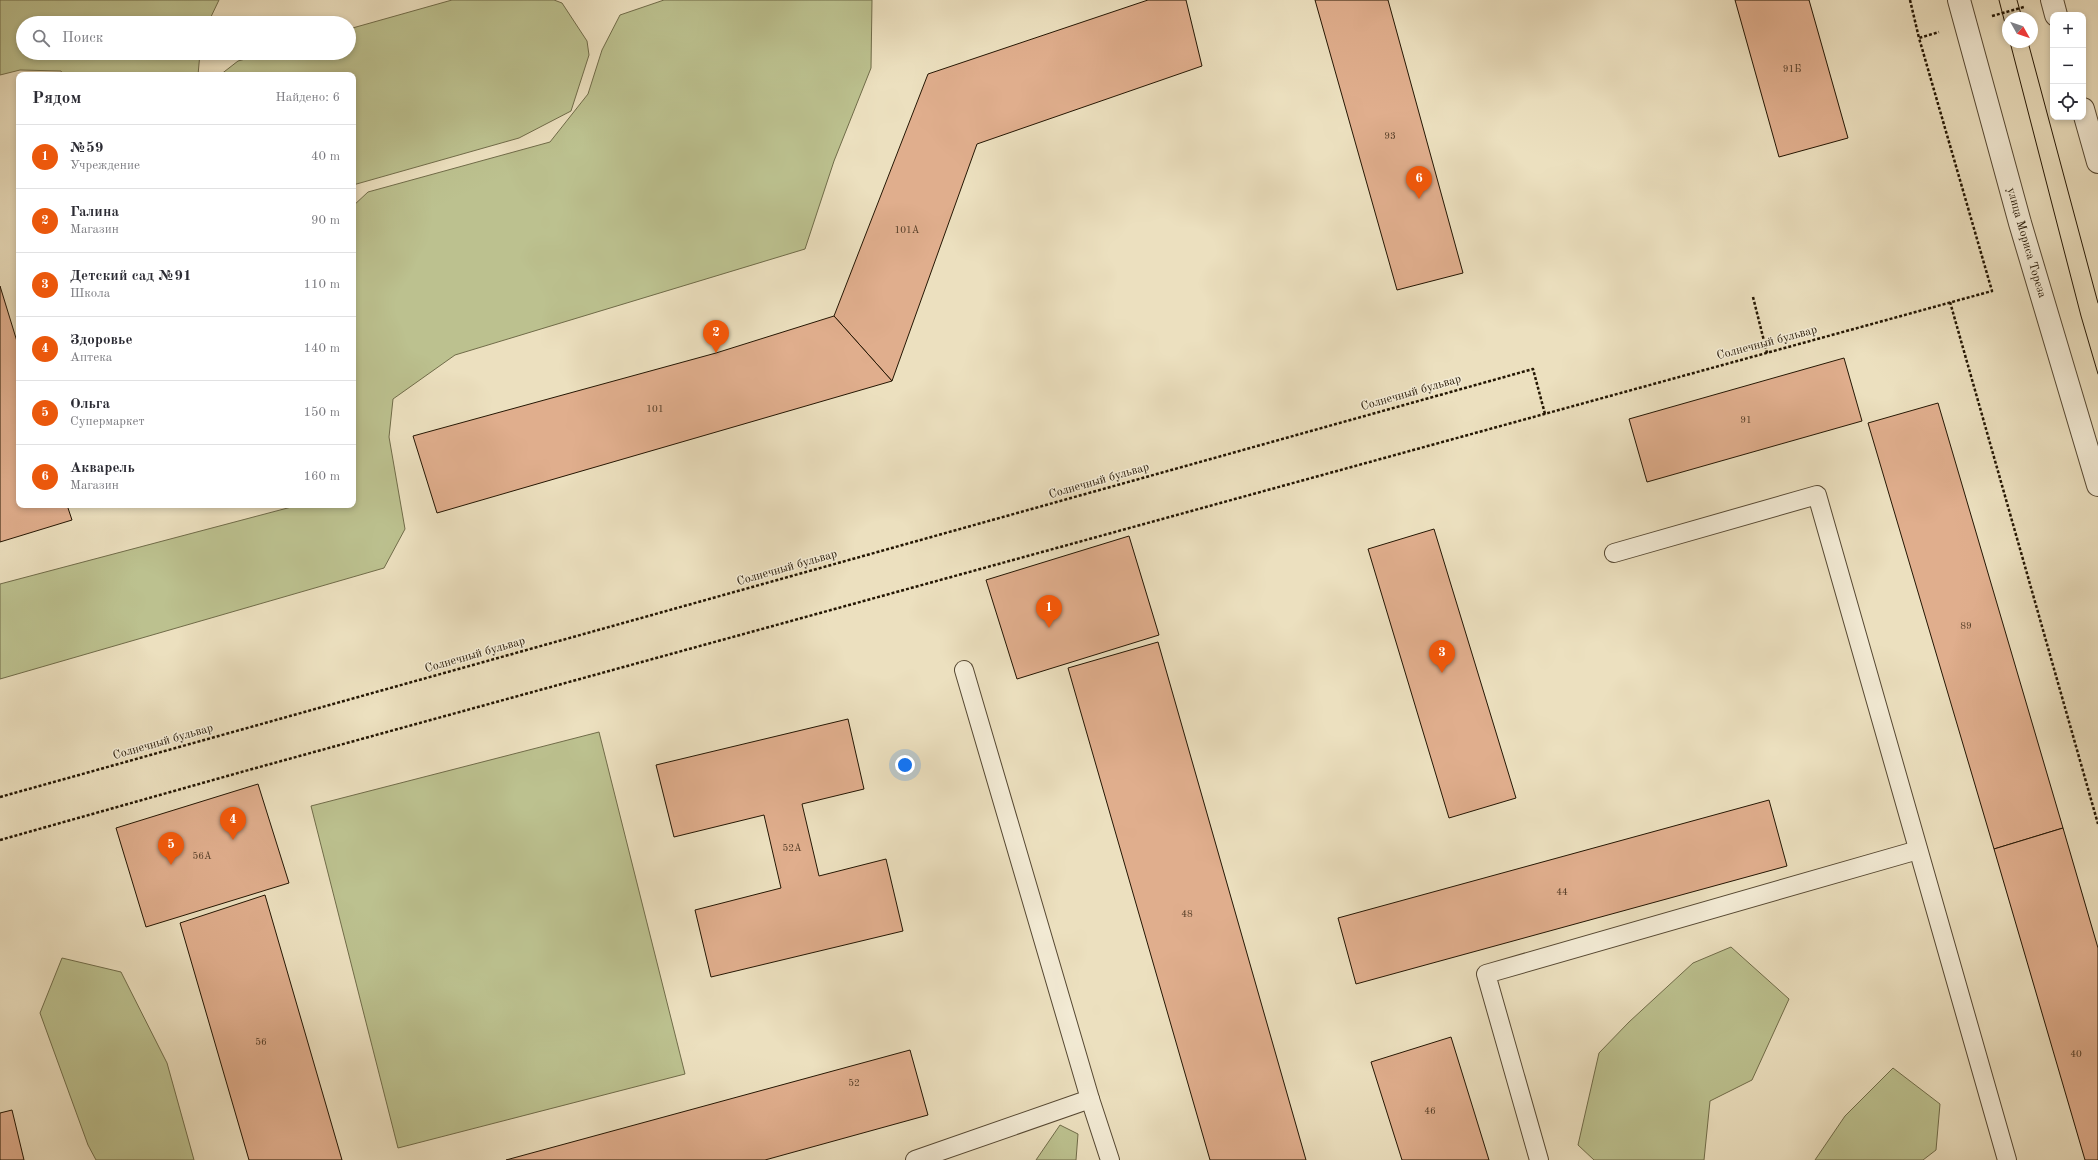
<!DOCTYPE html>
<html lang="ru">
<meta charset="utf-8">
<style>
body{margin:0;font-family:"Old Standard TT",serif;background:#f7f7f7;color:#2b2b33}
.controls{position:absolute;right:12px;top:12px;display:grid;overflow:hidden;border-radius:8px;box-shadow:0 2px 6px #0003}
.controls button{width:36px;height:36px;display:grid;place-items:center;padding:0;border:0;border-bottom:1px solid #e1e1e2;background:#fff;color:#2b2b33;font:20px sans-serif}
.compass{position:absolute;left:2002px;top:12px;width:36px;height:36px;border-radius:50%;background:#fff;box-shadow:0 2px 6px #0003;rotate:130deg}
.you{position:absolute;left:905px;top:765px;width:14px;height:14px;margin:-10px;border:3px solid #fff;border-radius:50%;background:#1a73e8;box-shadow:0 0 0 6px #1a73e833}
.badge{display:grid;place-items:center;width:26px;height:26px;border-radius:50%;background:#ea580c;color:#fff;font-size:13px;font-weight:700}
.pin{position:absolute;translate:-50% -33px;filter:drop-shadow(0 1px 2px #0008)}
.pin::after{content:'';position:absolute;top:21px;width:14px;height:12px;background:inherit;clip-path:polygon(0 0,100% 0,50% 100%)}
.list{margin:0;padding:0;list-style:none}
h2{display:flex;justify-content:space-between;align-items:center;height:52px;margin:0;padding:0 16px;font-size:17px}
h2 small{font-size:13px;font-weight:400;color:#7c7c81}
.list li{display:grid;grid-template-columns:26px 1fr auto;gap:12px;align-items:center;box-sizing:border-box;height:64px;padding:0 16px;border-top:1px solid #e1e1e2}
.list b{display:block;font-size:15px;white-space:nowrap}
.list p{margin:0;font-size:13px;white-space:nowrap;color:#7c7c81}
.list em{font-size:13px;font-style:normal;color:#7c7c81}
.icon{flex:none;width:22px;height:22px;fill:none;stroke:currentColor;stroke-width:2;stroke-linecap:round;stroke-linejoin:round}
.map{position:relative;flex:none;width:2098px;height:1160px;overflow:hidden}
.search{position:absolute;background:#fff;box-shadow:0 2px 6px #0003;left:16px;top:16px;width:340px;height:44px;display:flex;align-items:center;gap:10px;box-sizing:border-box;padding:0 14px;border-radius:22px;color:#7c7c81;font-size:15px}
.panel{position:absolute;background:#fff;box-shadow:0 2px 6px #0003;left:16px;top:72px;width:340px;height:436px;border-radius:8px}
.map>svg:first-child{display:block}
</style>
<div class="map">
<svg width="2098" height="1160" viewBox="0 0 2098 1160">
<rect width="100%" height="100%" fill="#ece0bf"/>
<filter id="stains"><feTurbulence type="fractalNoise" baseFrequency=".005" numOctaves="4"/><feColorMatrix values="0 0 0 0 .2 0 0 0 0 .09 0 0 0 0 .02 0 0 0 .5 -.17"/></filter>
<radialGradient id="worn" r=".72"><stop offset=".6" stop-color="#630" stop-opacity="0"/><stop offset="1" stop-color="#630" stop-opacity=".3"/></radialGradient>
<g fill="#bcc18f" stroke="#706c49">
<path d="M0 0H219L208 23H23V53H200L198 75H63L61 71 20 70 0 75Z"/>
<path d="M452 0H554L562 3 587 41 589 55 571 111 519 138 353 185V75H220L238 61 267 53H349V29Z"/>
<path d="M664 0H872L871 68 834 161 805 249 455 355 393 399 389 437 405 529 384 568 0 679V584L299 505H353V206L368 192 550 142 588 94 602 50 620 15Z"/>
<path d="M599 732 685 1074 398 1148 311 806Z"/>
<path d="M1731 947 1789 999 1752 1080 1710 1101 1704 1160H1594L1578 1145 1599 1053 1629 1022 1693 963Z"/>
<path d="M62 958 121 972 167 1063 194 1160H96L88 1145 40 1013Z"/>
<path d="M1893 1068 1940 1104 1936 1150 1923 1160H1815L1845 1116Z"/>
<path d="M1060 1125 1078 1134 1076 1160H1036Z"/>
</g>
<g fill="#e0ae8d" stroke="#241603">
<path d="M1148 0H1186L1202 66 977 144 892 381 834 316 928 74Z"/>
<path d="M1315 0H1388L1463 273 1397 290Z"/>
<path d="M1735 0H1809L1848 138 1779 157Z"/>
<path d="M0 286 19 348V505H67L72 520 0 542Z"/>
<path d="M834 316 892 381 437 513 413 436 716 353Z"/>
<path d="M1844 358 1862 421 1647 482 1629 419Z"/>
<path d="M1938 403 2063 828 1994 849 1868 423Z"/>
<path d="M1434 529 1516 798 1449 818 1368 549Z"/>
<path d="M1129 536 1159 635 1017 679 986 580Z"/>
<path d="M1158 642 1306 1160H1210L1068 668Z"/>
<path d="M848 719 864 789 802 804 819 876 886 859 903 931 711 977 695 910 781 888 764 815 674 837 656 765Z"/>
<path d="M258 784 289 883 146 927 116 828Z"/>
<path d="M1769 800 1787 866 1356 984 1338 918Z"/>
<path d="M2063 828 2098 948V1160H2085L1994 849Z"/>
<path d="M265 895 342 1160H249L180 923Z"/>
<path d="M1451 1037 1489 1160H1402L1371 1062Z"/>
<path d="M910 1050 928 1115 765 1160H506Z"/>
<path d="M12 1110 24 1160H0V1113Z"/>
</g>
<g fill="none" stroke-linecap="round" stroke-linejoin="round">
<g stroke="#564832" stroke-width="20">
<g id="service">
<path d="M1614 553 1817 495 2007 1160"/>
<path d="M1090 1099 1110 1160"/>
<path d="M915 1160 1090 1099 964 670"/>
<path d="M1539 1160 1486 974 1918 850"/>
</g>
</g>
<g stroke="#564832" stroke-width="24">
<g id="tertiary">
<path id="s1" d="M1959 0 2020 223 2098 485"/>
<path d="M2052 0 2056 15"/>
<path d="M2083 109 2098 162"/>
</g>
</g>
<g stroke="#241603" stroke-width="2.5" stroke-dasharray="3 2" stroke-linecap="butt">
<path d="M1910 0 1919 38"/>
<path d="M1992 16 2024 7"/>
<path d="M1753 297 1767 353"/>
<path d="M1950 302 2098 824"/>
<path d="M0 797 1533 369 1545 414"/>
<path d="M0 840 245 771 1992 291 1919 38 1939 32"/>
</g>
<use href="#service" stroke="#f3ebd5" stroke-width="18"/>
<use href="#tertiary" stroke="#f3ebd5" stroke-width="22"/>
<g stroke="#241603" stroke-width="1">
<path d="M1999 0 2008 35"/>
<path d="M2017 0 2022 18"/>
<path d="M2010 42 2081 316 2098 374"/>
<path d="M2028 42 2098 303"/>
</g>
</g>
<g text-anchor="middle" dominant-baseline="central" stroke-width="3" stroke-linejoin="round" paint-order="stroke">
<g font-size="10" fill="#533c26">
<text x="1792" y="69">91Б</text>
<text x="1390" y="136">93</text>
<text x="907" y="230">101А</text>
<text x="655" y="409">101</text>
<text x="1746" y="420">91</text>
<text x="1966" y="626">89</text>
<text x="792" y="848">52А</text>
<text x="202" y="856">56А</text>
<text x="1562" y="892">44</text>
<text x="1187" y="914">48</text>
<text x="261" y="1042">56</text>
<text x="2076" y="1054">40</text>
<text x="854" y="1083">52</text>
<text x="1430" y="1111">46</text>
</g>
<g font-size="12" fill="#241603" stroke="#f3ebd5">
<text stroke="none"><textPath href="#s1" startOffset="252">улица Мориса Тореза</textPath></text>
<text transform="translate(1767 343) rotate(-15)">Солнечный бульвар</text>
<text transform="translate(1411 393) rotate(-16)">Солнечный бульвар</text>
<text transform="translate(1099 481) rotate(-16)">Солнечный бульвар</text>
<text transform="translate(787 568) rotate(-16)">Солнечный бульвар</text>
<text transform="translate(475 655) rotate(-16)">Солнечный бульвар</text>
<text transform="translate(163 742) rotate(-16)">Солнечный бульвар</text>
</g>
</g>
<rect width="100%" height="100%" filter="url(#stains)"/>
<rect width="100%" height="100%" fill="url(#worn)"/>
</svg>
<div class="controls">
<button>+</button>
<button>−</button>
<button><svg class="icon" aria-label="locate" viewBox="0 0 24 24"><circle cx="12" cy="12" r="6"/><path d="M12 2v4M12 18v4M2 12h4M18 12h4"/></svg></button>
</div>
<svg class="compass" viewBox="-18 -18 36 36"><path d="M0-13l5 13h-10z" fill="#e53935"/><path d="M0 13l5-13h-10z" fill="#7c7c81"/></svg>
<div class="you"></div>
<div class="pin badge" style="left:1049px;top:628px">1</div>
<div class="pin badge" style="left:716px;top:353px">2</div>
<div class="pin badge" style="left:1442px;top:673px">3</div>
<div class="pin badge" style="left:233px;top:840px">4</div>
<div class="pin badge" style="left:171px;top:865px">5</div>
<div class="pin badge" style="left:1419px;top:199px">6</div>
<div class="search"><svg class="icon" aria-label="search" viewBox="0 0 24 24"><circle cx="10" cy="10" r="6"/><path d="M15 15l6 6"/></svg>Поиск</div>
<section class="panel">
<h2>Рядом<small>Найдено: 6</small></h2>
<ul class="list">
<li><span class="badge">1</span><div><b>№59</b><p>Учреждение</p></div><em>40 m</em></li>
<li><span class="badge">2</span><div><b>Галина</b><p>Магазин</p></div><em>90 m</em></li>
<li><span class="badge">3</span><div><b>Детский сад №91</b><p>Школа</p></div><em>110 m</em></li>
<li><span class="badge">4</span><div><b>Здоровье</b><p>Аптека</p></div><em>140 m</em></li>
<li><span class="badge">5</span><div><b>Ольга</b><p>Супермаркет</p></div><em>150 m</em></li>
<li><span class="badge">6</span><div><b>Акварель</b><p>Магазин</p></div><em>160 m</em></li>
</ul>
</section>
</div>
